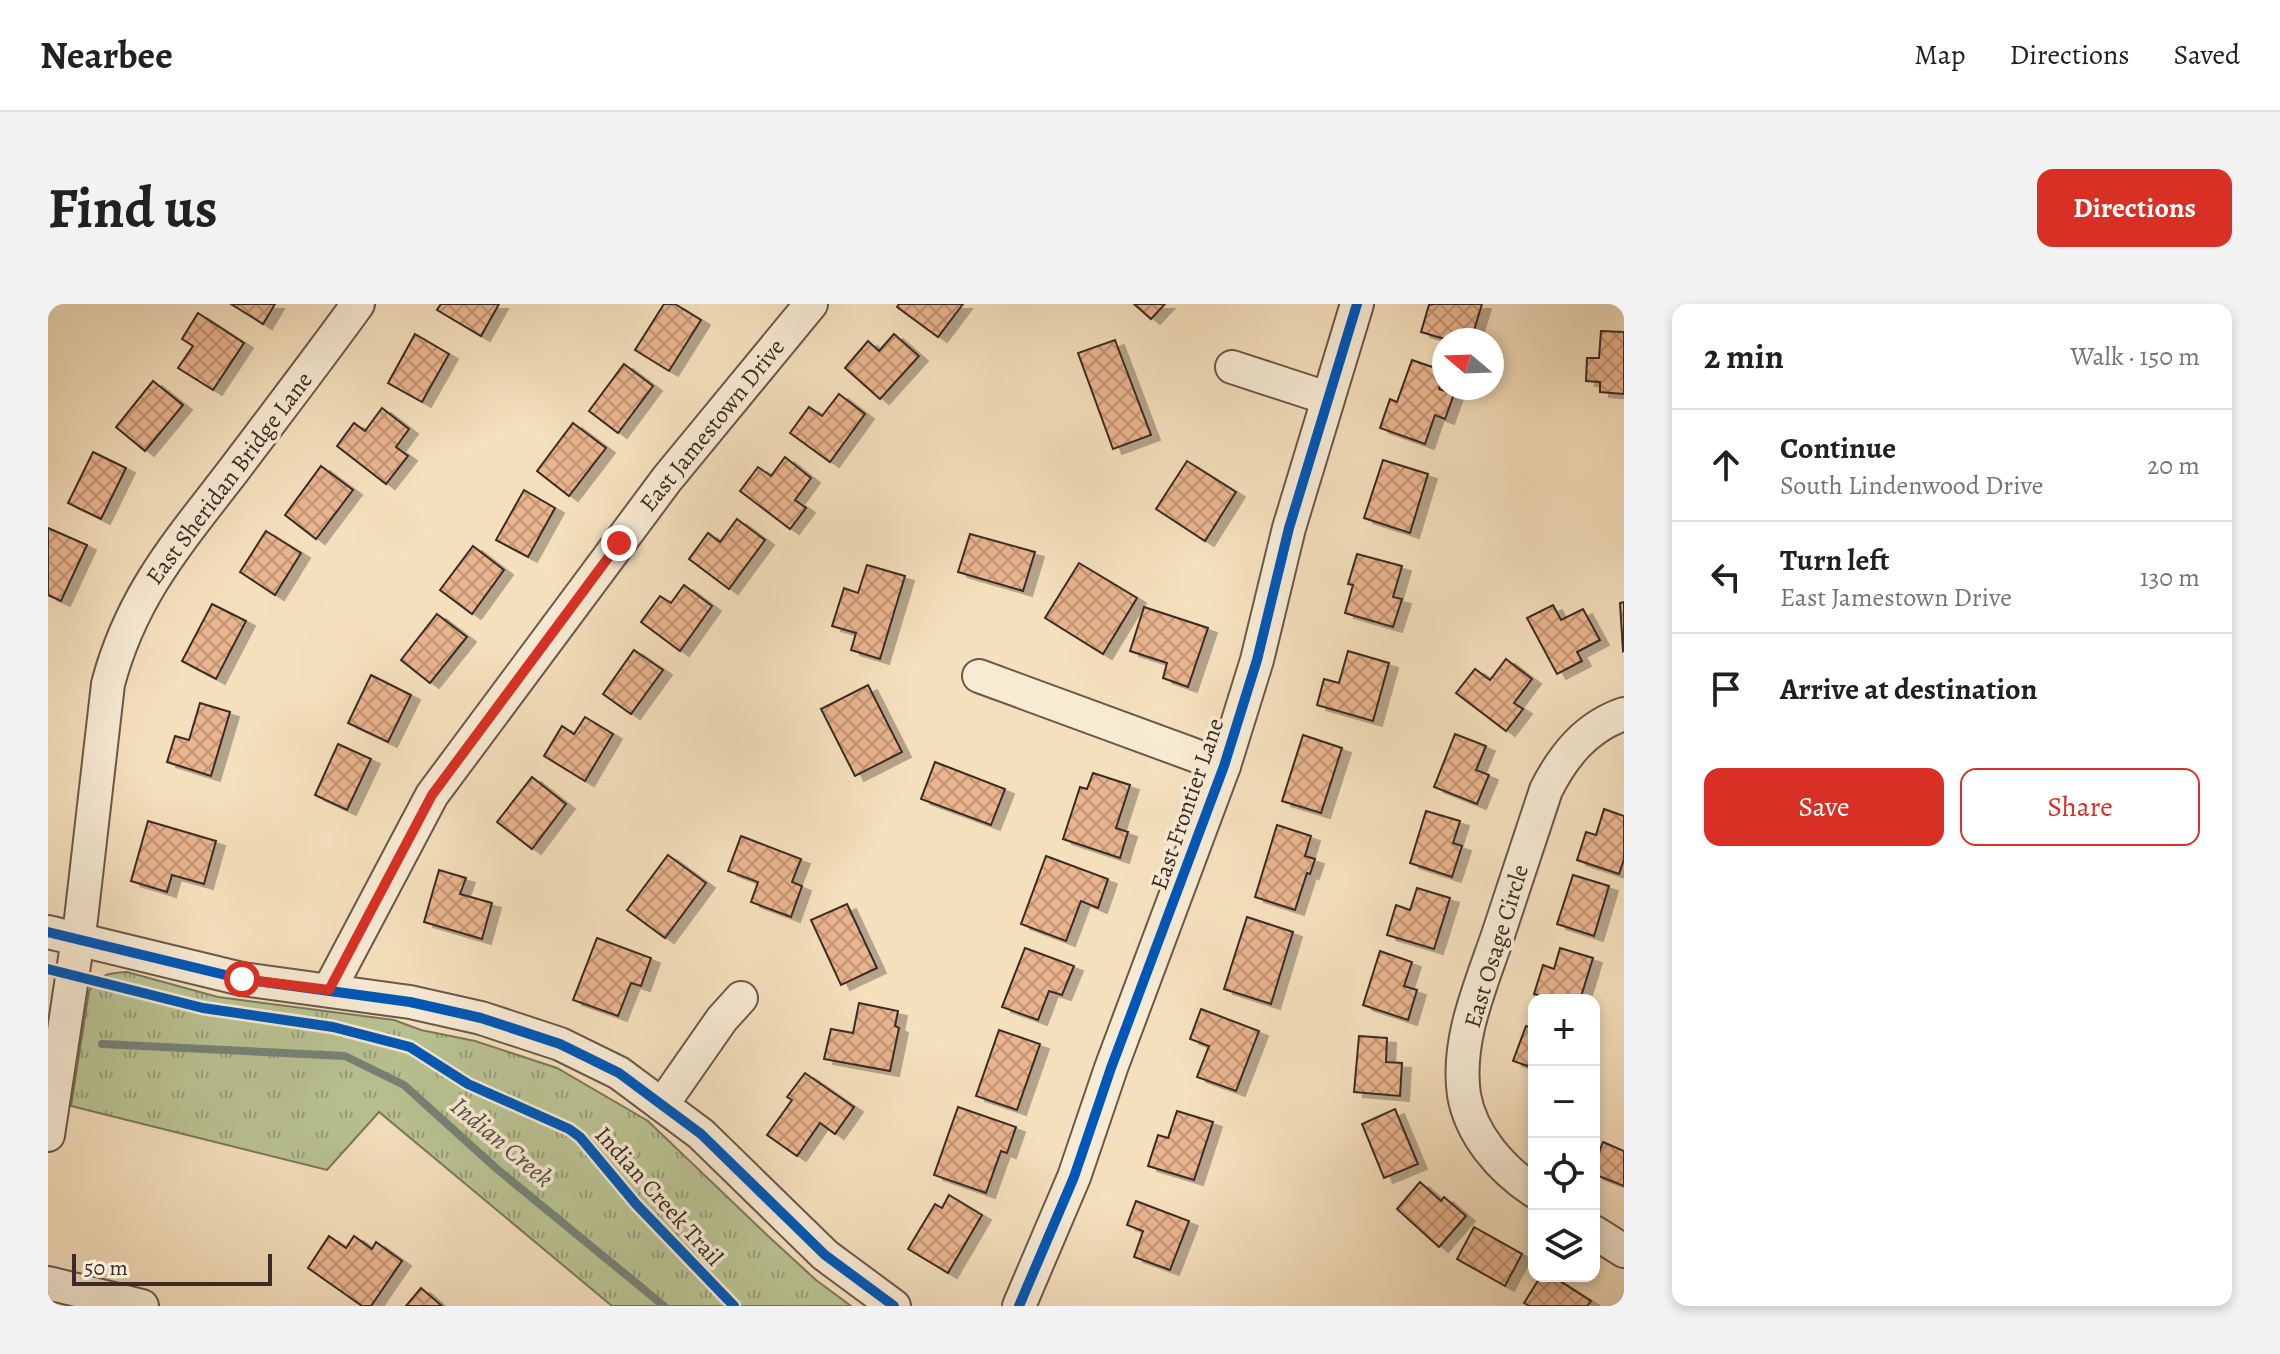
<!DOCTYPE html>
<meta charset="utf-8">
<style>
body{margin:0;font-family:Alegreya,serif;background:#f2f2f2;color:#202124}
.controls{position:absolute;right:24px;bottom:24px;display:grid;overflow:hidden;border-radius:16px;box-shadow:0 4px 12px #0003}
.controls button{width:72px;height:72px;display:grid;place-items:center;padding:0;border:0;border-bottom:2px solid #e0e0e0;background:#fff;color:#202124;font:40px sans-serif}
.compass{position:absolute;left:1384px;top:24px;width:72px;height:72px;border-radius:50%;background:#fff;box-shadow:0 4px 12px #0003;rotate:289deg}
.scale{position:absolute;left:24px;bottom:20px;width:200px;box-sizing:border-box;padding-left:8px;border:4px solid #3b2b25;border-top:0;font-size:22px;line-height:28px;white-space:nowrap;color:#3b2b25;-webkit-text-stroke:6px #f8ebd4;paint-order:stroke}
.stop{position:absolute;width:24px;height:24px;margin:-18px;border:6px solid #d93025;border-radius:50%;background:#fff}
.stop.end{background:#d93025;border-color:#fff;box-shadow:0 2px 8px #0008}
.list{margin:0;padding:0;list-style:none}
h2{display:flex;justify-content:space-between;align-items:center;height:104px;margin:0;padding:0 32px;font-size:34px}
h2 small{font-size:26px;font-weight:400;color:#757577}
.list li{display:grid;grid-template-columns:52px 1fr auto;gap:24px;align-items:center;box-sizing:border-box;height:112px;padding:0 32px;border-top:2px solid #e0e0e0}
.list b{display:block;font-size:30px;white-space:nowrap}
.list p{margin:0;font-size:26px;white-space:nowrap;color:#757577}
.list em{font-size:26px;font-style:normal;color:#757577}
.actions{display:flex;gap:16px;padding:24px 32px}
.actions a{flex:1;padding:18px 0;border:2px solid #d93025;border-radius:16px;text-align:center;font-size:28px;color:#d93025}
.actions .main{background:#d93025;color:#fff}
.icon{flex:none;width:44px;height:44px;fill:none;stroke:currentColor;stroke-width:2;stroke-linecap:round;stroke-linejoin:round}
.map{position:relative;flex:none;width:1576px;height:1002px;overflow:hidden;border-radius:16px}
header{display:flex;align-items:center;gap:48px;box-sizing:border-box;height:112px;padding:0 40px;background:#fff;border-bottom:2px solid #e0e0e0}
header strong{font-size:38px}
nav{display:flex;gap:44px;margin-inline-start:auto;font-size:28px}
.intro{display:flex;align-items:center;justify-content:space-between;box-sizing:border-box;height:192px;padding:0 48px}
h1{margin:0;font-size:56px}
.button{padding:20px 36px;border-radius:16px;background:#d93025;color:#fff;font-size:28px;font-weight:700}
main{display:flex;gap:48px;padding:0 48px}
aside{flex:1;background:#fff;border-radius:16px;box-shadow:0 4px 12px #0003}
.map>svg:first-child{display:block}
</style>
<header>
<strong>Nearbee</strong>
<nav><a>Map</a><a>Directions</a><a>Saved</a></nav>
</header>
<div class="intro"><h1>Find us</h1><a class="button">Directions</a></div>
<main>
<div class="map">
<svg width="1576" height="1002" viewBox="0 0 1576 1002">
<defs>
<pattern id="park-tufts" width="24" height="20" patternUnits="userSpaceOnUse" patternTransform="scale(2)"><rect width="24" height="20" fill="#bac393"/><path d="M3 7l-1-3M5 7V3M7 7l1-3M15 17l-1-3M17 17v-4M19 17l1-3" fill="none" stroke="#989f78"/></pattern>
<pattern id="building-cross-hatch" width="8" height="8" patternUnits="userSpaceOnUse" patternTransform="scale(2)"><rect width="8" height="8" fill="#eab58e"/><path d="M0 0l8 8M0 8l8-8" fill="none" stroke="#bf9374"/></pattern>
<filter id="shadow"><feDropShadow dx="9" dy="5" stdDeviation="0" flood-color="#0004"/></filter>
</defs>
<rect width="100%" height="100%" fill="#f5e0bd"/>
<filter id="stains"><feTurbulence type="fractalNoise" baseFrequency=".0025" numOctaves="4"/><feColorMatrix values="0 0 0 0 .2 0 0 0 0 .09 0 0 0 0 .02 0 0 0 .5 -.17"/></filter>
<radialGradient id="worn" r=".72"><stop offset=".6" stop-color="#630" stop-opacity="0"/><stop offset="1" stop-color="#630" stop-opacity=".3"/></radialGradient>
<path fill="url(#park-tufts)" stroke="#7a775c" stroke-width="2" d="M79 668 170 693 346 716 373 726 427 737 509 764 600 817 719 931 768 976 803 1002H564L331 808 279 866 23 802 41 687C50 670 61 669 79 668Z"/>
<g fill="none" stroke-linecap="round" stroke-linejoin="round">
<path stroke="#758377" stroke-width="8" d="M54 740 297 752 356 781 449 865 616 1002"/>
</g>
<g fill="url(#building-cross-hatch)" stroke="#3b2b25" stroke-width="2" filter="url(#shadow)">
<path d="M183 0H227L215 20Z"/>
<path d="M393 0H451L433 32 389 6Z"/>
<path d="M616 0H627L653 16 621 67 587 46Z"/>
<path d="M851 0H915L890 33 849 3Z"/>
<path d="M1086 0H1117L1103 15Z"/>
<path d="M1387 0H1434L1423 36H1400L1373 28 1381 1Z"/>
<path d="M150 9 196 39 165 86 130 64 145 42 134 35Z"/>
<path d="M1553 27 1576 28V90L1552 88V78L1538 77 1539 54H1551Z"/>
<path d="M367 30 401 50 374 98 340 79Z"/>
<path d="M846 30 871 52 832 95 797 64 820 37 831 47Z"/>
<path d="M1067 36 1103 131 1065 145 1030 49Z"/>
<path d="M1364 56 1396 67 1391 85 1406 90 1397 115 1387 111 1377 140 1332 124 1342 95 1349 98Z"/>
<path d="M576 60 605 82 570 129 541 107Z"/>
<path d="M105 77 135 101 97 147 68 123Z"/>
<path d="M791 90 817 110 782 158 742 129 761 103 774 112Z"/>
<path d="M334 104 361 125 348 143 360 152 338 180 289 142 306 119 317 127Z"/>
<path d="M525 119 558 144 521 192 489 167Z"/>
<path d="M45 148 78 164 53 215 20 199Z"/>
<path d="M737 153 763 174 747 196 758 204 742 225 692 187 710 163 723 172Z"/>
<path d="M1335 156 1380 170 1362 229 1316 214Z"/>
<path d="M1139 157 1188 188 1157 237 1108 205Z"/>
<path d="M273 162 305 186 268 235 237 211Z"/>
<path d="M476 186 507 204 480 253 448 236Z"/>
<path d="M689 215 717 236 681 285 641 255 660 229 672 238Z"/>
<path d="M0 224 39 241 13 297 0 291Z"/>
<path d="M218 227 253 249 227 291 192 268Z"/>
<path d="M922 230 987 248 975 287 910 268Z"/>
<path d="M425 242 456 266 424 310 392 286Z"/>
<path d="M1309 250 1354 262 1345 293 1354 295 1345 323 1297 309 1305 281 1300 280Z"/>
<path d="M1031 259 1089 294 1055 350 997 314Z"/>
<path d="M819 261 857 272 832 355 803 346 808 329 784 322 796 284 810 289Z"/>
<path d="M636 281 664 302 632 347 593 318 612 292 623 299Z"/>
<path d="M1576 298V346L1575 347 1572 299Z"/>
<path d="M164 300 198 317 168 375 134 357Z"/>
<path d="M1505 301 1513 316 1535 305 1552 336 1529 348 1534 357 1509 370 1479 314Z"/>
<path d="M1096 303 1160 324 1140 383 1115 374 1119 359 1082 347Z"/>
<path d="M389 310 419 333 382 379 353 356Z"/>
<path d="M586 346 615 366 583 410 555 390Z"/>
<path d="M1300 347 1341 359 1325 417 1269 401 1276 375 1291 379Z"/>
<path d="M1458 355 1484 375 1466 399 1475 405 1458 427 1408 389 1427 365 1442 376Z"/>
<path d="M323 371 363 391 340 438 300 419Z"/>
<path d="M820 381 854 448 807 472 773 405Z"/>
<path d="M152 399 182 408 163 472 119 458 127 432 141 436Z"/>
<path d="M537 413 565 430 537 477 496 452 514 422 526 430Z"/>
<path d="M1407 430 1438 442 1428 466 1441 471 1429 500 1386 483Z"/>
<path d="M1255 431 1294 444 1273 509 1234 497Z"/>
<path d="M290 440 323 455 299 506 267 491Z"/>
<path d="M887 458 957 485 943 521 873 495Z"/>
<path d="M1045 469 1082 481 1068 524 1080 528 1072 554 1015 535 1032 483 1039 485Z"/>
<path d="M484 473 518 500 484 545 449 518Z"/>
<path d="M1556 505 1576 512V555L1571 570 1529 556 1538 528 1548 531Z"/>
<path d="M1378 507 1412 517 1405 539 1414 542 1404 573 1362 559Z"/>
<path d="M100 517 168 537 156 580 124 571 119 588 83 577Z"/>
<path d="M1229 521 1263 532 1257 552 1267 555 1262 570 1259 569 1247 606 1207 593Z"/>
<path d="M693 532 753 555 744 578 754 582 743 613 703 598 710 578 680 567Z"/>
<path d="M620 551 658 579 617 634 579 606Z"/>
<path d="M998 552 1060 575 1050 604 1033 597 1018 637 973 620Z"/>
<path d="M391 566 418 574 412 590 444 599 434 635 376 618Z"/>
<path d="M1525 571 1561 582 1546 632 1509 620Z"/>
<path d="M1369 584 1402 594 1386 645 1339 631 1348 601 1362 606Z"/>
<path d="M799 600 829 664 793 681 763 616Z"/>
<path d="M1199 613 1245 628 1223 700 1176 685Z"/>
<path d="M549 634 603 654 593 682 583 679 570 712 525 696Z"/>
<path d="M977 644 1026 662 1014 691 1001 687 990 716 954 703Z"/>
<path d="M1512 644 1545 654 1532 696H1505L1486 690 1495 661 1506 665Z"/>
<path d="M1332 647 1364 658 1356 682 1369 686 1360 716 1315 701Z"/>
<path d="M811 699 850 707 847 722 851 724 842 767 776 755 783 725 805 729Z"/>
<path d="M1153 705 1211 727 1188 787 1149 773 1161 742 1142 735Z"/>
<path d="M1478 722 1486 725V764L1465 757Z"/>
<path d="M951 726 992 740 969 806 928 792Z"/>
<path d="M1311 732 1339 734 1338 758 1354 759 1352 792 1306 788Z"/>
<path d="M757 769 806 803 787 830 772 819 749 852 719 831 744 796 739 793Z"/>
<path d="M910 803 968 823 959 849 953 847 938 889 886 871Z"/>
<path d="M1347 805 1370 860 1336 874 1314 820Z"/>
<path d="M1129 807 1165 818 1146 876 1100 862 1110 831 1120 834Z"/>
<path d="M1555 838 1576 847V882L1546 870V861Z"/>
<path d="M1372 878 1393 897 1396 893 1418 912 1391 943 1349 905Z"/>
<path d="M901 891 934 911 900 969 860 945 887 900 894 904Z"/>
<path d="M1088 897 1141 917 1122 966 1086 953 1095 927 1079 921Z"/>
<path d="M1426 923 1474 950 1457 982 1409 955Z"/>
<path d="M281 932 298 944 306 932 324 945 328 938 354 957 323 1002H314L260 964Z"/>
<path d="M1493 972H1504L1543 997 1539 1002H1481L1476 999Z"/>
<path d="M373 984 394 1002H358Z"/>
</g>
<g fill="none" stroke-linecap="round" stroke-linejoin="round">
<g stroke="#6a584b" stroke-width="36">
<g id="minor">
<path d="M1184 63 1279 94"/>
<path d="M931 372 1176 462"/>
<path d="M0 628 194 675 362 698 433 714 512 740 571 769 653 830 777 951 846 1002"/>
<path d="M281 686 384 491 619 175 763 0"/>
<path d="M614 801 674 715 693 694"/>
<path d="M0 831 33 615 60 380C83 293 128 241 182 171 225 114 268 58 310 0"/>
<path d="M1486 887C1453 865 1423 831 1416 791 1408 736 1433 681 1450 631 1466 583 1482 534 1498 486 1515 452 1538 423 1576 410"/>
<path d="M1546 928 1576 947"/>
<path d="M0 979 94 1002"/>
<path d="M971 1002 1026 873 1063 764 1176 462 1209 356 1241 224 1309 0"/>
</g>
</g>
<use href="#minor" stroke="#f8ebd4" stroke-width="32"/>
<g stroke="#f8ebd4" stroke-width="15">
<g id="cycleway">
<path d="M0 628 194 675 362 698 433 714 512 740 571 769 653 830 777 951 846 1002"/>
<path d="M0 665 155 704 285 723 362 743 420 780 521 825 532 833 588 900 686 1002"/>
<path d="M971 1002 1026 873 1063 764 1176 462 1209 356 1241 224 1309 0"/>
</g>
</g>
<use href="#cycleway" stroke="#0057b8" stroke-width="10"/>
</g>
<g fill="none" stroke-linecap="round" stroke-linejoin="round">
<path stroke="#d93025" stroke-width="10" d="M194 675 281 686 384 491 571 239"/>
</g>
<g text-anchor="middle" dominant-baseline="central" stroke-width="7" stroke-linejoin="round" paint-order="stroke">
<g font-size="24" fill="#3b2b25" stroke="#f8ebd4">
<text transform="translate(664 121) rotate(-51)">East Jamestown Drive</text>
<text transform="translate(181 174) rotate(-53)">East Sheridan Bridge Lane</text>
<text transform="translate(1139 500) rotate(-71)">East Frontier Lane</text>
<text transform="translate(1448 642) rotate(-73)">East Osage Circle</text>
<text transform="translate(611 892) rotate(48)">Indian Creek Trail</text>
</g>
<g font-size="26" font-style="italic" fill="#535047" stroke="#f8ebd4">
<text transform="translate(454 838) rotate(40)">Indian Creek</text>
</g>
</g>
<rect width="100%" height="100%" filter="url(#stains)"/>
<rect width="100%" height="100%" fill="url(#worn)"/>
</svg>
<div class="controls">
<button>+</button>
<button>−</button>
<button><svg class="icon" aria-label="locate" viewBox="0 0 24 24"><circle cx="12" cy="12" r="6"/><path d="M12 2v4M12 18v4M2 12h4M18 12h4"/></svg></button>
<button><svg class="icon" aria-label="layers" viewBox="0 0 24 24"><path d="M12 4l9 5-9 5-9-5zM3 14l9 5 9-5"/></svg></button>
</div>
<svg class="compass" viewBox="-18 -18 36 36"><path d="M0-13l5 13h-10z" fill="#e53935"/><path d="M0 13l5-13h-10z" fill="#757577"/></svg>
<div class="scale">50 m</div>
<div class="stop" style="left:194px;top:675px"></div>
<div class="stop end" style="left:571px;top:239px"></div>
</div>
<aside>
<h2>2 min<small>Walk · 150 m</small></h2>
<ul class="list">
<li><svg class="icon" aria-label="ahead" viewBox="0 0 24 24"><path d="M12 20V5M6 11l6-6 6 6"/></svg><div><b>Continue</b><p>South Lindenwood Drive</p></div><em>20 m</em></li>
<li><svg class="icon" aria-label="left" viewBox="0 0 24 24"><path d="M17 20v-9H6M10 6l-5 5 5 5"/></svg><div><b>Turn left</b><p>East Jamestown Drive</p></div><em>130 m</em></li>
<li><svg class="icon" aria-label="arrive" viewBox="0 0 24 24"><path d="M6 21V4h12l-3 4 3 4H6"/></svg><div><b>Arrive at destination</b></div></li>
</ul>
<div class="actions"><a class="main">Save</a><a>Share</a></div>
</aside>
</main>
